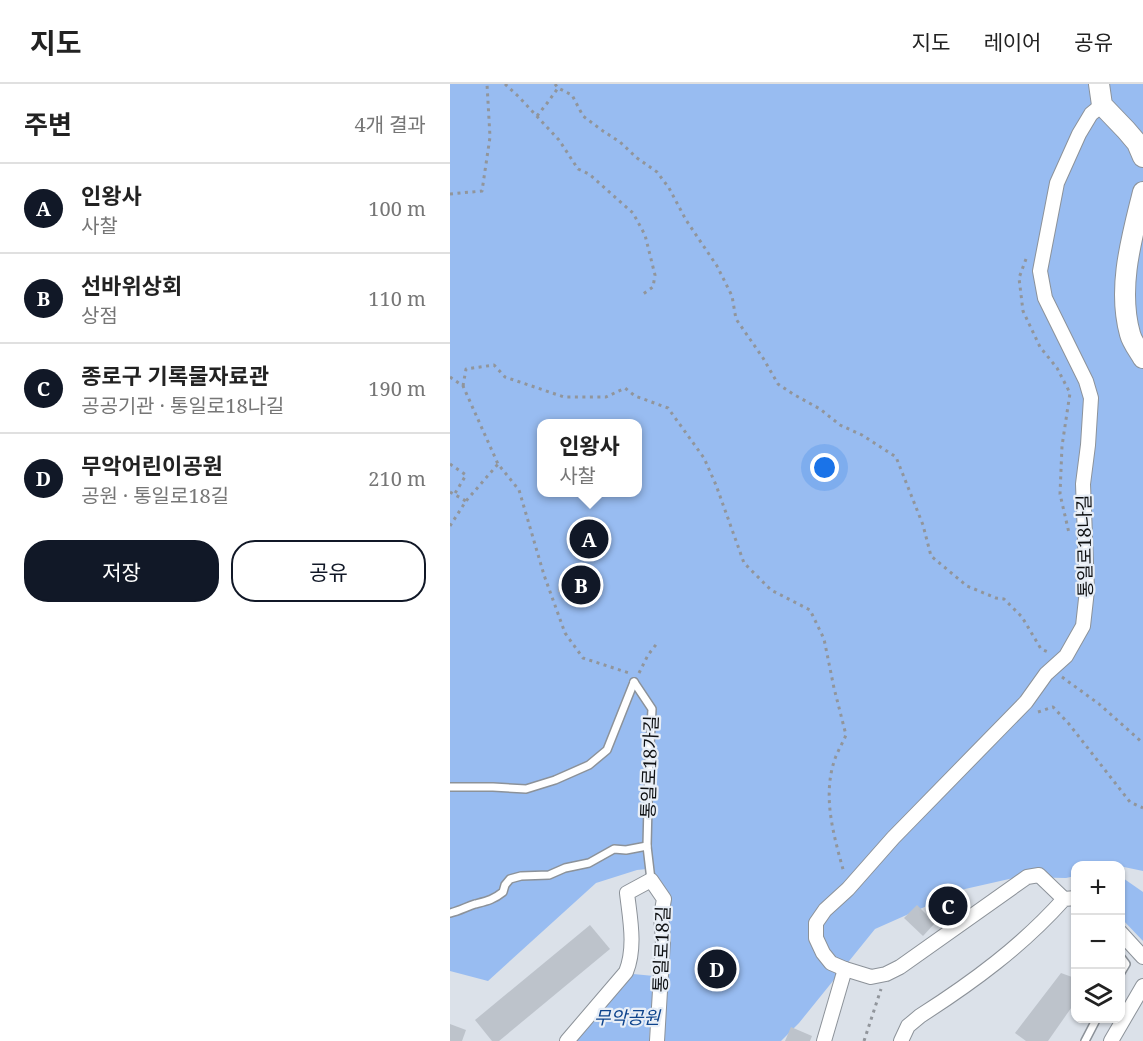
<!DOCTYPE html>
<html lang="ko">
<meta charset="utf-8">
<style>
body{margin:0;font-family:"Noto Serif","Noto Sans KR",serif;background:#f2f2f2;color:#222}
.controls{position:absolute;right:18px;bottom:18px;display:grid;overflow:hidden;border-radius:12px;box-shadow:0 2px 4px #0004}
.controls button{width:54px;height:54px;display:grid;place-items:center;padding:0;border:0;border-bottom:2px solid #e0e0e0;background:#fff;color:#222;font:30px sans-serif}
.you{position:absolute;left:375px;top:384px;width:21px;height:21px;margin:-15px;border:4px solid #fff;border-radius:50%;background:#1a73e8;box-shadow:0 0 0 9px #1a73e833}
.badge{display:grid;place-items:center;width:39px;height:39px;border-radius:50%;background:#111827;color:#fff;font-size:20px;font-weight:700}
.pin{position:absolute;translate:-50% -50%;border:3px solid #fff;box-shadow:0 2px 6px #0006}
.popup{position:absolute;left:87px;top:335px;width:105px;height:78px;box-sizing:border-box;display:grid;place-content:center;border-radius:12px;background:#fff;filter:drop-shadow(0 2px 4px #0005);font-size:20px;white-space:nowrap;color:#767676}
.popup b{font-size:22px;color:#222}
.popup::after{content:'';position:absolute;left:50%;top:100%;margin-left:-12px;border:12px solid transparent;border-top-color:#fff}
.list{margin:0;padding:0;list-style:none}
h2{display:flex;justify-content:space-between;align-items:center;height:78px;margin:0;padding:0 24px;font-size:26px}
h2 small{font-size:20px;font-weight:400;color:#767676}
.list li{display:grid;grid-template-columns:39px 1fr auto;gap:18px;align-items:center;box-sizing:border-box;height:90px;padding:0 24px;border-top:2px solid #e0e0e0}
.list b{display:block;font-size:22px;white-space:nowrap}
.list p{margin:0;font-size:20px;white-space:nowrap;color:#767676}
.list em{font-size:20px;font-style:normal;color:#767676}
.actions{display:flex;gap:12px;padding:18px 24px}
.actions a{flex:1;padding:14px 0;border:2px solid #111827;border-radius:24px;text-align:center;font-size:21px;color:#111827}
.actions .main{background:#111827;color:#fff}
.icon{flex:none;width:33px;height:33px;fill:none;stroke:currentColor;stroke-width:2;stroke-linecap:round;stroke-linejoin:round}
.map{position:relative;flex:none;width:693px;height:957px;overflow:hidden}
header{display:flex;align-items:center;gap:36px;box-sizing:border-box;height:84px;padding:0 30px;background:#fff;border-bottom:2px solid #e0e0e0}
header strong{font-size:28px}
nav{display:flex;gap:33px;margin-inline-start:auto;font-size:21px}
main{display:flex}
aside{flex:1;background:#fff}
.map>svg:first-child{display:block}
</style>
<header>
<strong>지도</strong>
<nav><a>지도</a><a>레이어</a><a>공유</a></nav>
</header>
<main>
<aside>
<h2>주변<small>4개 결과</small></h2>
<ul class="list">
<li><span class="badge">A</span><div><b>인왕사</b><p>사찰</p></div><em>100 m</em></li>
<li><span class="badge">B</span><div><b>선바위상회</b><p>상점</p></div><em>110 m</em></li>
<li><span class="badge">C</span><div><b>종로구 기록물자료관</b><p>공공기관 · 통일로18나길</p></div><em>190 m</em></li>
<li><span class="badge">D</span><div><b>무악어린이공원</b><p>공원 · 통일로18길</p></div><em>210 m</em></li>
</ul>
<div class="actions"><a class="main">저장</a><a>공유</a></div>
</aside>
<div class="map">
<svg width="693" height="957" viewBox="0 0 693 957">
<rect width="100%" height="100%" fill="#dbe1e9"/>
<g fill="#98bcf1" fill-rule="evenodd">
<path d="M0 0H693V787L674 783H671L670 782H626L625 792 616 794 568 793 515 805 425 845 349 939 331 957H212L209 797 197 785 187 786 146 799 38 897 0 887ZM91 340H187V408H91Z"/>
<path d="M670 792 693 808V857L671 834Z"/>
<path d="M183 890 204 892 199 957H125Z"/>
</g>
<g fill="#bdc3cb">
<path d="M110 492 153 495 152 511 108 508Z"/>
<path d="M467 821 485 839 473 852 454 834Z"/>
<path d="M140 841 160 865 49 957H42L25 936Z"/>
<path d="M611 889 622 893 626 889V917L598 957H576L565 949Z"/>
<path d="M0 940 16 946 12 957H0Z"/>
<path d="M341 943 362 952 360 957H335Z"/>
</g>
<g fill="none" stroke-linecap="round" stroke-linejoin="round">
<g stroke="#8c9299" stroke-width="10">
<g id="lane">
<path d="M184 598 202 625 199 680 197 762 201 796"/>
<path d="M0 703H43L76 705 105 696 139 681 157 666 184 598"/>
<path d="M0 829C9 827 16 823 25 820 37 817 43 816 53 808L55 801 60 795 71 792 99 791 115 784 139 779 164 765 176 766 197 762"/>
<path d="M670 872 676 880 670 890"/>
<path d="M635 957 647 934"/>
</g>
</g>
<g stroke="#8c9299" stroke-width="16">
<g id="street">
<path d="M614 815 589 791 577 793 450 883 436 890 421 893 395 885 381 879 373 869 366 854V839L375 826 398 805 443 754 576 618 596 590 616 572 633 542 637 506 633 400 638 361 641 314 636 297 595 214 590 187 607 99 629 50 641 30 652 21"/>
<path d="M670 848 693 873"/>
<path d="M117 957 176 888C186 863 180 835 177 809L201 796 214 815 211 832 213 856 207 957"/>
<path d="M374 957 395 885"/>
<path d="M451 957 458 942 470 932C523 898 572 862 614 815L626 814"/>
<path d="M661 957 693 902"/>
</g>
</g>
<g stroke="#8c9299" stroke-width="22">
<g id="secondary">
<path d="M649 0 652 21 676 46 687 59 693 73"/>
<path d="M693 108C682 153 667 203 680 250 682 258 689 267 693 274"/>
</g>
</g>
<g stroke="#91959b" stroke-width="3" stroke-dasharray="3 4.5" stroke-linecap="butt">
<path d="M55 0 69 13 109 56 128 85 139 90 183 129 195 151 205 191 203 203 193 210"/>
<path d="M105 0 108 4 122 11 133 32 153 47 170 58 187 74 207 88 219 104 236 136 267 182 282 212 286 235 313 274 328 300 343 310 370 325 390 341 412 351 446 373 473 441 481 472 517 502 546 514 554 515 572 533 591 565 598 568"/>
<path d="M87 32 98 18 108 4"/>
<path d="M0 110 32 107 40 53 37 0"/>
<path d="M576 175 569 194 573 227 590 263 607 284 620 309 612 362 610 410 619 449"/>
<path d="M0 293 13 302 48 380 69 406 94 491 115 549 133 574 179 589"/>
<path d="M13 302 16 285 44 281 55 293 114 313H156L175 304 185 312 218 324 254 374 266 401 294 479 321 506 360 526 374 555 384 604 396 651C393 658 389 665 386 672 371 711 384 752 394 789"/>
<path d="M0 380 16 391 4 411"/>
<path d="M0 408 16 417"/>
<path d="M0 442 16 417 48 380"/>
<path d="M189 589 198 571 208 558"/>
<path d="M612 593 649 620 693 659"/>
<path d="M588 628 603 623 619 640 680 718 693 724"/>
<path d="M414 957 431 905"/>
</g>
<use href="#lane" stroke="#fff" stroke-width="7"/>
<use href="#street" stroke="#fff" stroke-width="14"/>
<use href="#secondary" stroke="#fff" stroke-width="20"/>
</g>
<g text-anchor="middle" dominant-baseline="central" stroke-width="4.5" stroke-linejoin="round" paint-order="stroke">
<g font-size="18" fill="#0e1012" stroke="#e8eef6">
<text transform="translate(634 462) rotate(-91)">통일로18나길</text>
<text transform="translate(199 683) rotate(-88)">통일로18가길</text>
<text transform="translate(211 865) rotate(-88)">통일로18길</text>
</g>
<g font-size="18" font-style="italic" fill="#0d438c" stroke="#e8eef6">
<text x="177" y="933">무악공원</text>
</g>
</g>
</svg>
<div class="controls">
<button>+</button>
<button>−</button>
<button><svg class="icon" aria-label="layers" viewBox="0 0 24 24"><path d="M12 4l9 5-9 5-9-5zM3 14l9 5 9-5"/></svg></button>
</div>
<div class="you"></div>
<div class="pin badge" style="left:139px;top:455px">A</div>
<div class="popup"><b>인왕사</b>사찰</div>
<div class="pin badge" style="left:131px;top:501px">B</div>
<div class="pin badge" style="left:498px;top:822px">C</div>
<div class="pin badge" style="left:267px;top:885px">D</div>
</div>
</main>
